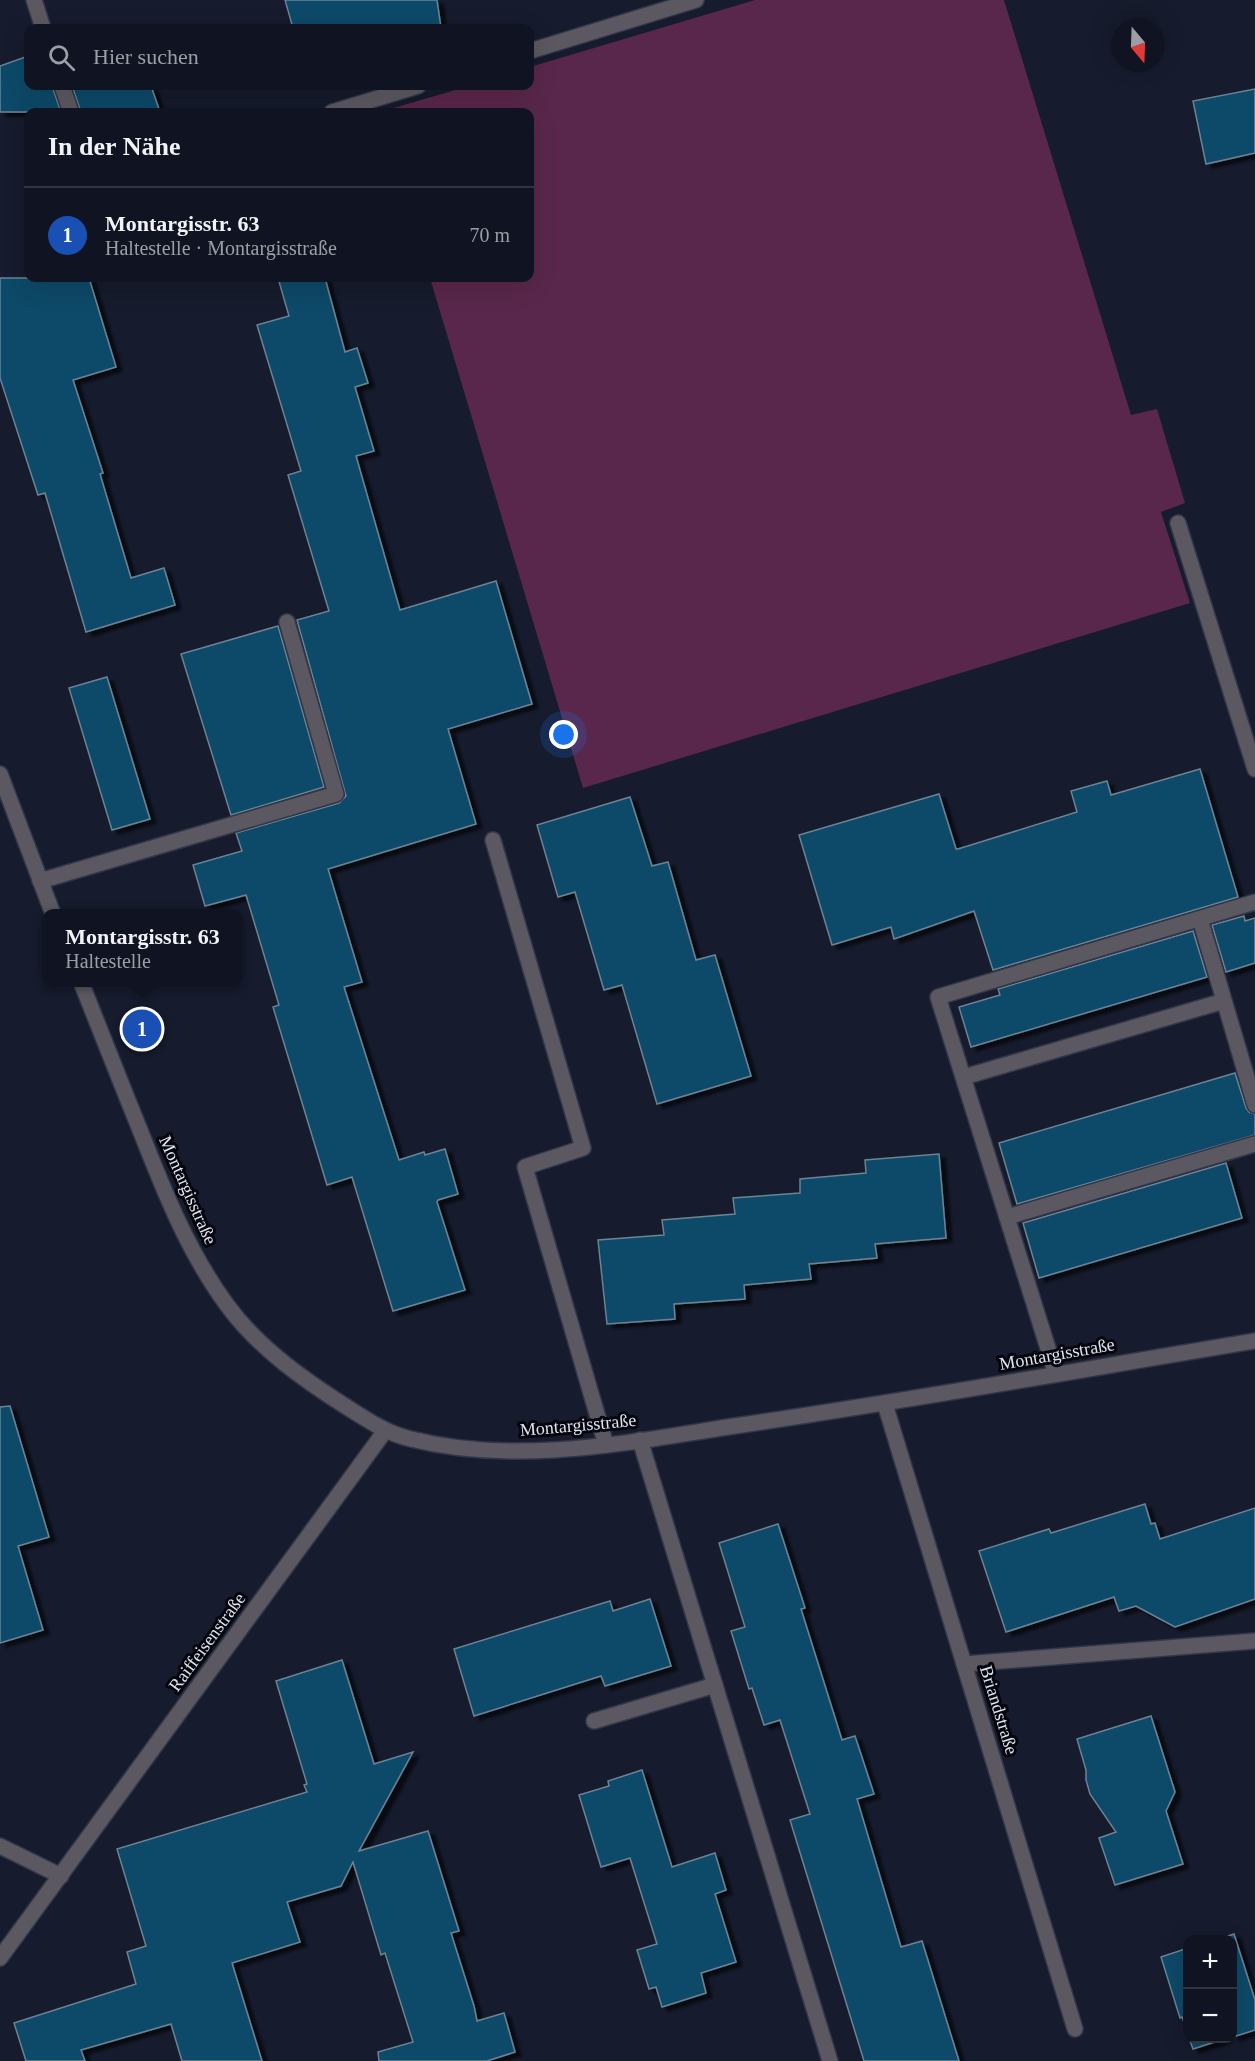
<!DOCTYPE html>
<html lang="de">
<meta charset="utf-8">
<style>
body{margin:0;font-family:"Times New Roman",serif;background:#1e212f;color:#f1f3f6}
.controls{position:absolute;right:18px;bottom:18px;display:grid;overflow:hidden;border-radius:12px;box-shadow:0 6px 24px #0002}
.controls button{width:54px;height:54px;display:grid;place-items:center;padding:0;border:0;border-bottom:2px solid #303340;background:#101422;color:#f1f3f6;font:30px sans-serif}
.compass{position:absolute;left:1111px;top:18px;width:54px;height:54px;border-radius:50%;background:#101422;box-shadow:0 6px 24px #0002;rotate:161deg}
.you{position:absolute;left:564px;top:735px;width:21px;height:21px;margin:-15px;border:4px solid #fff;border-radius:50%;background:#1a73e8;box-shadow:0 0 0 9px #1a73e833}
.badge{display:grid;place-items:center;width:39px;height:39px;border-radius:50%;background:#cdb938;color:#fff;font-size:20px;font-weight:700}
.pin{position:absolute;translate:-50% -50%;border:3px solid #fff;box-shadow:0 2px 6px #0006}
.popup{position:absolute;left:42px;top:909px;width:201px;height:78px;box-sizing:border-box;display:grid;place-content:center;border-radius:12px;background:#101422;filter:drop-shadow(0 2px 4px #0005);font-size:20px;white-space:nowrap;color:#9c9ea5}
.popup b{font-size:22px;color:#f1f3f6}
.popup::after{content:'';position:absolute;left:50%;top:100%;margin-left:-12px;border:12px solid transparent;border-top-color:#101422}
.list{margin:0;padding:0;list-style:none}
h2{display:flex;justify-content:space-between;align-items:center;height:78px;margin:0;padding:0 24px;font-size:26px}
h2 small{font-size:20px;font-weight:400;color:#9c9ea5}
.list li{display:grid;grid-template-columns:39px 1fr auto;gap:18px;align-items:center;box-sizing:border-box;height:96px;padding:0 24px;border-top:2px solid #303340}
.list b{display:block;font-size:22px;white-space:nowrap}
.list p{margin:0;font-size:20px;white-space:nowrap;color:#9c9ea5}
.list em{font-size:20px;font-style:normal;color:#9c9ea5}
.icon{flex:none;width:33px;height:33px;fill:none;stroke:currentColor;stroke-width:2;stroke-linecap:round;stroke-linejoin:round}
.map{position:relative;flex:none;width:1255px;height:2061px;overflow:hidden}
.search{position:absolute;background:#101422;box-shadow:0 6px 24px #0002;left:24px;top:24px;width:510px;height:66px;display:flex;align-items:center;gap:15px;box-sizing:border-box;padding:0 21px;border-radius:12px;color:#9c9ea5;font-size:22px}
.panel{position:absolute;background:#101422;box-shadow:0 6px 24px #0002;left:24px;top:108px;width:510px;height:174px;border-radius:12px}
.map>svg:first-child{display:block}
</style>
<div class="map">
<svg width="1255" height="2061" viewBox="0 0 1255 2061">
<defs>
<filter id="shadow"><feDropShadow dx="6" dy="4" stdDeviation="1.5" flood-color="#0009"/></filter>
</defs>
<rect width="100%" height="100%" fill="#161b2d"/>
<path fill="#59274b" d="M755 0H1004L1131 415 1157 409 1185 503 1161 512 1190 603 583 788 430 278H530V112H380L469 86H530V67Z"/>
<g fill="#0a4867" stroke="#6c8393" stroke-width="1.5" filter="url(#shadow)">
<path d="M285 0H437L441 28H293Z"/>
<path d="M28 56V86H52L61 112H0V66Z"/>
<path d="M72 86H151L160 112H81Z"/>
<path d="M1255 89V153L1206 164 1193 101Z"/>
<path d="M0 278H89L116 367 73 380 103 473 100 474 131 578 164 568 175 605 86 632 45 493 38 495 0 378Z"/>
<path d="M278 278H325L345 352 357 348 368 383 355 387 374 451 356 456 400 610 496 581 532 704 448 729 476 824 328 869 362 982 344 987 399 1160 424 1152 425 1155 445 1149 458 1194 438 1200 437 1202 465 1290 393 1311 352 1177 327 1185 273 1007 279 1005 246 895 205 906 193 865 242 851 236 833 339 803 346 796 297 620 329 611 288 475 301 471 257 325 289 316Z"/>
<path d="M278 626 324 787 231 815 181 654Z"/>
<path d="M107 677 150 819 112 830 69 688Z"/>
<path d="M1200 769 1238 897 993 970 974 911 894 939 891 927 832 945 799 835 939 794 956 849H958L1077 812 1071 791 1107 781 1111 795Z"/>
<path d="M630 797 652 866 668 862 696 960 715 955 751 1076 657 1104 622 985 604 990 575 892 558 897 537 825Z"/>
<path d="M1244 916 1245 921 1255 918V963L1226 972 1212 925Z"/>
<path d="M1193 931 1207 977 971 1047 959 1007 1000 995 998 989Z"/>
<path d="M1235 1073 1246 1108 1249 1112 1255 1114V1135L1017 1204 999 1143Z"/>
<path d="M939 1154 946 1238 875 1244 877 1258 809 1264 811 1279 744 1285 745 1299 674 1304 675 1319 607 1324 598 1240 664 1235 662 1220 735 1214 733 1198 800 1193V1179L866 1173 865 1160Z"/>
<path d="M1226 1163 1242 1218 1039 1278 1023 1223Z"/>
<path d="M10 1406 49 1537 18 1546 43 1630 0 1643V1407Z"/>
<path d="M1145 1504 1151 1524 1155 1523 1160 1539 1255 1508V1599L1175 1627 1136 1606 1119 1611 1114 1597 1006 1632 979 1551 1049 1529 1051 1533Z"/>
<path d="M778 1524 805 1608 801 1609 842 1740 855 1736 874 1794 857 1799 901 1947 922 1941 959 2061H864L790 1820 810 1814 780 1720 764 1725 752 1688 749 1689 731 1631 745 1627 719 1543Z"/>
<path d="M650 1599 671 1666 605 1686 601 1676 474 1716 454 1649 610 1601 613 1611Z"/>
<path d="M342 1660 374 1764 413 1752 359 1851 428 1831 459 1931 451 1933 474 2006 477 2021 504 2013 515 2052 487 2061H379L378 2052 413 2042 385 1953 381 1955 353 1862 341 1886 287 1902 300 1942 232 1963 262 2061H182L171 2024 81 2050 85 2061H26L14 2023 136 1984 127 1952 146 1946 117 1849 307 1792 304 1785 307 1784 276 1681Z"/>
<path d="M1151 1716 1175 1792 1166 1811 1183 1864 1115 1885 1099 1838 1116 1832 1090 1794 1086 1780V1770L1077 1739Z"/>
<path d="M642 1770 672 1867 715 1853 726 1890 715 1894 736 1962 701 1973 706 1993 662 2007 656 1987 649 1989 637 1950 657 1944 630 1858 601 1867 579 1795 609 1786 608 1781Z"/>
<path d="M1234 1934 1255 2000V2030L1233 2037V1940H1216Z"/>
<path d="M1188 1948V2033L1182 2017 1180 2018 1161 1957Z"/>
<path d="M1189 2038H1227L1193 2049Z"/>
</g>
<g fill="none" stroke-linecap="round" stroke-linejoin="round">
<g stroke="#323748" stroke-width="18">
<g id="lane">
<path d="M34 0 43 28"/>
<path d="M62 86 71 112"/>
<path d="M1178 523 1255 769"/>
<path d="M493 840 583 1148 525 1167 606 1445"/>
<path d="M40 881 336 794 287 622"/>
<path d="M1200 919 1255 1105"/>
<path d="M964 1077 1224 1001"/>
<path d="M1007 1217 1255 1144"/>
<path d="M1056 1374 938 997 1255 902"/>
<path d="M640 1440 830 2061"/>
<path d="M964 1664 1255 1641"/>
<path d="M594 1721 715 1685"/>
</g>
</g>
<g stroke="#323748" stroke-width="18">
<g id="street">
<path d="M530 51 696 0"/>
<path d="M332 112 418 86"/>
<path d="M0 774 53 914"/>
<path d="M81 982C101 1032 120 1081 140 1130 164 1191 188 1252 227 1305 259 1349 307 1382 353 1411 372 1423 389 1434 411 1439 522 1467 638 1440 748 1424 918 1399 1086 1369 1255 1341"/>
<path d="M885 1404 1075 2029"/>
<path d="M0 1846 61 1876"/>
<path d="M0 1958 385 1431"/>
</g>
</g>
<use href="#lane" stroke="#5c5861" stroke-width="15"/>
<use href="#street" stroke="#5c5861" stroke-width="15"/>
</g>
<g text-anchor="middle" dominant-baseline="central" stroke-width="6" stroke-linejoin="round" paint-order="stroke">
<g font-size="18" fill="#e0e4f1" stroke="#05060d">
<text transform="translate(188 1190) rotate(66)">Montargisstraße</text>
<text transform="translate(1057 1354) rotate(-10)">Montargisstraße</text>
<text transform="translate(578 1425) rotate(-5)">Montargisstraße</text>
<text transform="translate(207 1642) rotate(-54)">Raiffeisenstraße</text>
<text transform="translate(999 1710) rotate(73)">Briandstraße</text>
</g>
</g>
</svg>
<div class="controls">
<button>+</button>
<button>−</button>
</div>
<svg class="compass" viewBox="-18 -18 36 36"><path d="M0-13l5 13h-10z" fill="#e53935"/><path d="M0 13l5-13h-10z" fill="#9c9ea5"/></svg>
<div class="you"></div>
<div class="pin badge" style="left:142px;top:1029px;background:#1a4fb4">1</div>
<div class="popup"><b>Montargisstr. 63</b>Haltestelle</div>
<div class="search"><svg class="icon" aria-label="search" viewBox="0 0 24 24"><circle cx="10" cy="10" r="6"/><path d="M15 15l6 6"/></svg>Hier suchen</div>
<section class="panel">
<h2>In der Nähe<small></small></h2>
<ul class="list">
<li><span class="badge" style="background:#1a4fb4">1</span><div><b>Montargisstr. 63</b><p>Haltestelle · Montargisstraße</p></div><em>70 m</em></li>
</ul>
</section>
</div>
